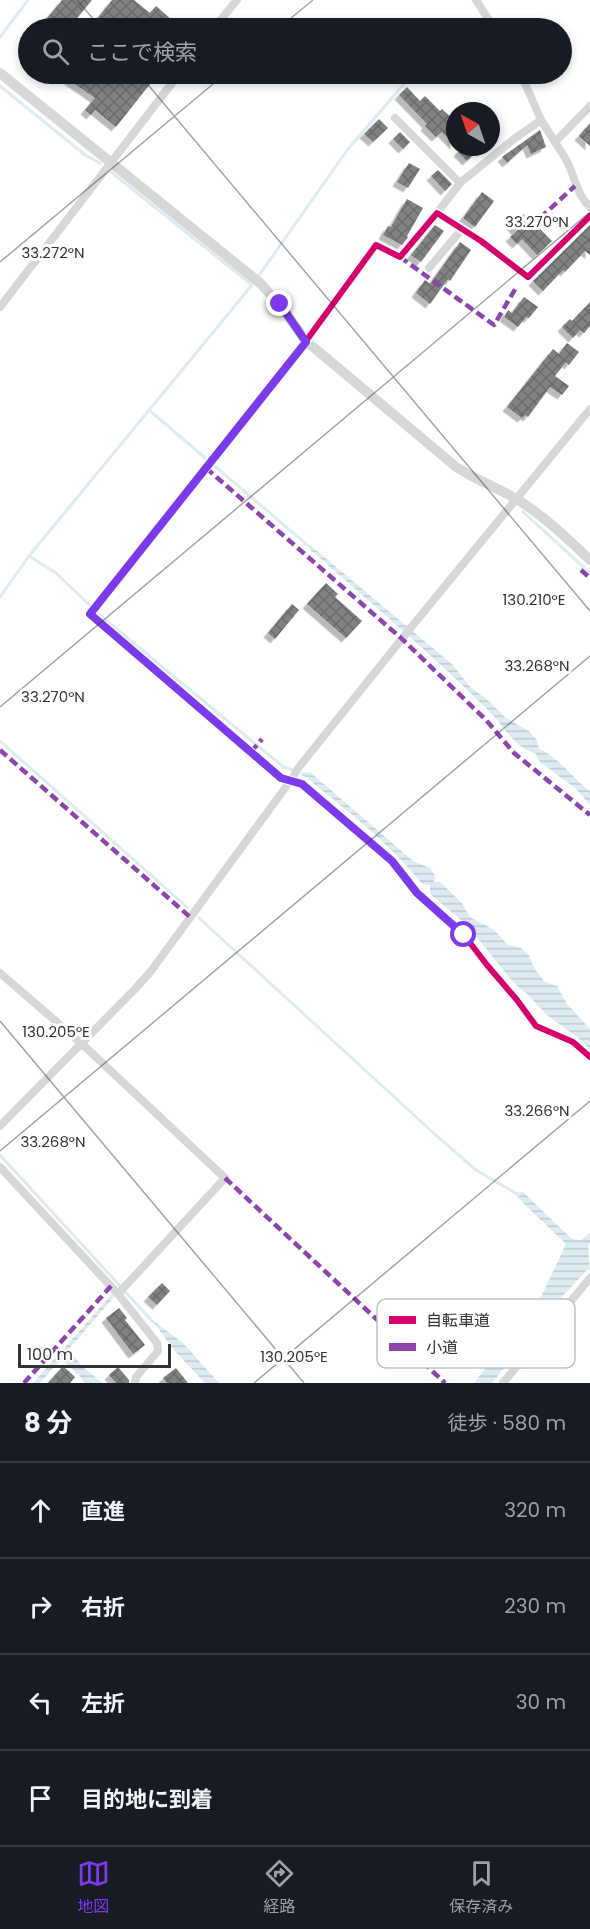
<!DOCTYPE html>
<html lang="ja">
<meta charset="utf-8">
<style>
body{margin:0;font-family:Poppins,"Noto Sans JP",sans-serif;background:#242831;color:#f1f3f6}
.compass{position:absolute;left:446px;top:102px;width:54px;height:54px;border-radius:50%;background:#171b24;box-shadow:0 3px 9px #0003;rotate:320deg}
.scale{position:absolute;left:18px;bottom:15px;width:153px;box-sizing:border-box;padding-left:6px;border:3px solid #333;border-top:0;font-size:16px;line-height:21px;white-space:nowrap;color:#333;-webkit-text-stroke:4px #fff;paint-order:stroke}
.stop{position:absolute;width:18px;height:18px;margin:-14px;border:4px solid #7c3aed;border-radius:50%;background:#fff}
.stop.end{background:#7c3aed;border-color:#fff;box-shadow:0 2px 6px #0008}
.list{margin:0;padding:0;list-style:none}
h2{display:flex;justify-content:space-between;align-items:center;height:78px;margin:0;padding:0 24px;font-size:26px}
h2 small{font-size:20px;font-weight:400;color:#9ea1a6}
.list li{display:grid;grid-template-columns:39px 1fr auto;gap:18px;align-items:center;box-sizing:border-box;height:96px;padding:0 24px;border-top:2px solid #363941}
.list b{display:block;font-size:22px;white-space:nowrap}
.list em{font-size:20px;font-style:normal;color:#9ea1a6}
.icon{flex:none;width:33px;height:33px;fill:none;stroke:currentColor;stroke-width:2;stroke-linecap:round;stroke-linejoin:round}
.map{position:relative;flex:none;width:590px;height:1383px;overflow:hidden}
.search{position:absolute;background:#171b24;box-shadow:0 3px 9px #0003;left:18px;right:18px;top:18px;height:66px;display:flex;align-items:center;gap:15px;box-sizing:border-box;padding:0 21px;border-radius:33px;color:#9ea1a6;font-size:22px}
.sheet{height:462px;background:#171b24}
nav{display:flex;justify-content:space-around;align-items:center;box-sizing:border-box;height:84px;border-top:2px solid #363941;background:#171b24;font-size:16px;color:#9ea1a6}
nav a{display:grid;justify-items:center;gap:3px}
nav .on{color:#7c3aed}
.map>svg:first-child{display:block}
</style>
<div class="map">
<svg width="590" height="1383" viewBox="0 0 590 1383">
<defs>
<pattern id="water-rules" width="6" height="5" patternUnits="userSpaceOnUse" patternTransform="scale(1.5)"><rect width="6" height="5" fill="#ddebf3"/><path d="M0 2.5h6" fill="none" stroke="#becad1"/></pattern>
<pattern id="building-cross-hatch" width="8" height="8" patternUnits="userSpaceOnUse" patternTransform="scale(1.5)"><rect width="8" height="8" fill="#818181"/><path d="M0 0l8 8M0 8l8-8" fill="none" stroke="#6a6a6a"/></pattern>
<filter id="shadow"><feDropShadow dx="-4.5" dy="4.5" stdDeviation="0" flood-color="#0004"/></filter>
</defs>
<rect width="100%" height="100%" fill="#fff"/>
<g fill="url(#water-rules)">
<path d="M310 545 453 665 468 685 490 702 506 718 529 731 537 740 539 749C559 757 572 778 590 791V805L575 788 540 762 535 753C515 748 505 728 492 714 433 655 370 602 308 548Z"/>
<path d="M302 772 311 773 413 861 430 868 435 876 434 882H440L462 903 470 917 494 930 508 945 521 948 529 955 534 968 545 982 557 986 567 1004 590 1029V1049L577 1037 547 1015 528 995 513 982 467 925 430 894V885L422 884C390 843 347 811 307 778L301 775Z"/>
<path d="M523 1192 572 1239 581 1240 590 1233V1243L588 1246 590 1270 588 1269 556 1303 492 1383H474L542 1295 566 1244 518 1198 516 1193Z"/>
<path d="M112 1294 114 1297 68 1350 85 1369 103 1383H85L79 1375 61 1359 40 1383H33Z"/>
<path d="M151 1319 183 1343 219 1383H205L174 1350Z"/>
</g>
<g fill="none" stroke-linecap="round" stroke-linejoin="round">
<g stroke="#ddebf3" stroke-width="3">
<path d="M0 37 28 0"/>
<path d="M0 86 85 155 100 163"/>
<path d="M260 274 348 149 410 77"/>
<path d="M149 410 312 549"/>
<path d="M523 512 590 573"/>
<path d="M29 556 56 573 101 616 282 766 295 771"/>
<path d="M0 597 29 556 252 285 111 172"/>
<path d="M0 741 188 908"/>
<path d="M199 918 438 1137 476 1170 519 1195"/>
<path d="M0 1155 153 1322"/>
</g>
</g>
<g fill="url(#building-cross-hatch)" filter="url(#shadow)">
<path d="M62 0H92L69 28H39Z"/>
<path d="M112 0H134L150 13 156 6 172 20 165 28H90Z"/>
<path d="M60 74H96L107 82 114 74H121L127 78 130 74H158L116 127 95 110 91 115 85 110 95 98Z"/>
<path d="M407 87 420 101 425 96 440 111 442 109 454 120 450 124 455 129V145L442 132 436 137 425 126 427 124 399 95Z"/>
<path d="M379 119 388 128 373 142 364 134Z"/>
<path d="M590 123V146L579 136Z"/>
<path d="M540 130 546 147 531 154 527 145 507 163 502 157Z"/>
<path d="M400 132 410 142 403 149 393 139Z"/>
<path d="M463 147H481L467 161 458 152Z"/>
<path d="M409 163 420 169 408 188 397 182Z"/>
<path d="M438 170 452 184 445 191 431 176Z"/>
<path d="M482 192 494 201 475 227 463 218Z"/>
<path d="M407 199 423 208 407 236 408 237 402 245 383 235 388 226 391 227Z"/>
<path d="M523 214 537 229 539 228 552 241 537 255 522 239 517 244 510 237 517 231 511 225Z"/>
<path d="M435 225 444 231 421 262 411 255Z"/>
<path d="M590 225V255L585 251 565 272 563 270 543 291 533 281Z"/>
<path d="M460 242 471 250 450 281 448 279 430 304 416 293 425 280 430 284Z"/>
<path d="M524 297 538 307 529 318 526 317 518 327 504 317 508 310 512 313Z"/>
<path d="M590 302V326L584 333 580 330 573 338 562 327 570 319 572 321Z"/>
<path d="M567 343 579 352 569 365 566 362 555 376 569 386 562 395 550 387 528 417 525 415 522 418 507 407 553 349 559 354Z"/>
<path d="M326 583 338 594 335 597 362 621 346 638 307 604Z"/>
<path d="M292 604 299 610 275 639 268 633Z"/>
<path d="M162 1283 170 1291 157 1305 148 1297Z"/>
<path d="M119 1308 127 1318 125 1320 145 1345 133 1354 106 1318Z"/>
<path d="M63 1366 75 1377 70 1383H48Z"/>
<path d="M118 1367 129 1380V1383H116L109 1375Z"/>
<path d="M176 1368 188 1383H167L163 1378Z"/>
</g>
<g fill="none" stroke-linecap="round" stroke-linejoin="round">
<g stroke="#d7d7d7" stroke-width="8">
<path d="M476 0 494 28"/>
<path d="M214 28 237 0"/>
<path d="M521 74 541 120 555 142 590 106"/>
<path d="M395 118 460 183"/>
<path d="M555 142C560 151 567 159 570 168 576 182 578 196 590 207"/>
<path d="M437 213 460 183 514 139 541 120"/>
<path d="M590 216 528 277 481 241 437 213 400 257 376 245 306 341 90 614 281 778 302 784 392 861 417 893 464 935 487 965 517 1000 536 1026 573 1042 590 1057"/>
<path d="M429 268 462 229"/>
<path d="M0 307 179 74"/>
<path d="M0 973 81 1043 225 1178 118 1294"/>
<path d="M0 1126 136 988 151 971 291 780 299 767 413 625 590 409"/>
<path d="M0 1167 118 1294 157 1343 158 1351 136 1377 135 1383"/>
<path d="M503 1383 590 1278"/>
</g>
<path stroke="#d7d7d7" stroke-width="10" d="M0 73 260 283 280 305 306 341 455 466C475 480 497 487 518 500 544 516 568 539 590 560"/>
<g stroke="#8e44ad" stroke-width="4.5" stroke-dasharray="9 4.5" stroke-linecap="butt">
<path d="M540 218 575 186"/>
<path d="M400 257 494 325 517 286"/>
<path d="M206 468 401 638 486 720 514 753 590 815"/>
<path d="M581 570 590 578"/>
<path d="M0 750 190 917"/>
<path d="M251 752 262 739"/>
<path d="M225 1178 445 1383"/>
<path d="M24 1383 111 1286"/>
</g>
<g stroke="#fff" stroke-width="10">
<path id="cycleway" d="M590 216 528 277 481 241 437 213 400 257 376 245 306 341 90 614 281 778 302 784 392 861 417 893 464 935 487 965 517 1000 536 1026 573 1042 590 1057"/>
</g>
<use href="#cycleway" stroke="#d6006c" stroke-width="6"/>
</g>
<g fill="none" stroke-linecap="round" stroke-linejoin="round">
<path stroke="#7c3aed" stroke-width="8" d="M280 304 306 342 90 614 281 778 302 784 392 861 417 893 464 935"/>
</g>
<path fill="none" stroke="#333" stroke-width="1.5" stroke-opacity="0.45" d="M77 0 101 28M279 28 313 0M139 74 590 611M0 262 225 74M0 707 590 212M0 1021 304 1383M0 1151 590 656M254 1383 590 1101"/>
<rect x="377" y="1299" width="198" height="69" rx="9" fill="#fff" stroke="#c2c2c2" stroke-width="1.5"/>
<rect x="389" y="1316" width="27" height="8" fill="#d6006c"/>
<rect x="389" y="1343" width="27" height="8" fill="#8e44ad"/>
<g font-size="16" fill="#333">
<text x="426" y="1326">自転車道</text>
<text x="426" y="1353">小道</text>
</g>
<g font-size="15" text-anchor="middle" fill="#333" stroke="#fff" stroke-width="6" stroke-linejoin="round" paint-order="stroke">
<text x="537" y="227">33.270°N</text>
<text x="53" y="258">33.272°N</text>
<text x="534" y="605">130.210°E</text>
<text x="537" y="671">33.268°N</text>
<text x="53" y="702">33.270°N</text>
<text x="56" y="1037">130.205°E</text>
<text x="537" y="1116">33.266°N</text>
<text x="53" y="1147">33.268°N</text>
<text x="294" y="1362">130.205°E</text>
</g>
</svg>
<svg class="compass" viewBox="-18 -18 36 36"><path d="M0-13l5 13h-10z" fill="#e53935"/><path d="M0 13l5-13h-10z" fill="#9ea1a6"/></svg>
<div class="scale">100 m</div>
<div class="stop" style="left:464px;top:935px"></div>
<div class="stop end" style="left:280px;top:304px"></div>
<div class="search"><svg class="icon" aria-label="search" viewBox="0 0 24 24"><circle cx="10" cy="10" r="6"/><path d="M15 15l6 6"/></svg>ここで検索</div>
</div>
<section class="sheet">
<h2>8 分<small>徒歩 · 580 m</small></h2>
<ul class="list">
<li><svg class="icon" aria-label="ahead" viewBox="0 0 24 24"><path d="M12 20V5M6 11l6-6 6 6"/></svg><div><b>直進</b></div><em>320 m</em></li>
<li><svg class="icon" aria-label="right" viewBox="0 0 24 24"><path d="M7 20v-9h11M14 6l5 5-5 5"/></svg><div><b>右折</b></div><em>230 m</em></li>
<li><svg class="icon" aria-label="left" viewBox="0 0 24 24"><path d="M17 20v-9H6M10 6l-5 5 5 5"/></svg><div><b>左折</b></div><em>30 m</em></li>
<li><svg class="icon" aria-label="arrive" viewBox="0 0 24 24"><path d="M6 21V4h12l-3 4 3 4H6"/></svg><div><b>目的地に到着</b></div></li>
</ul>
</section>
<nav>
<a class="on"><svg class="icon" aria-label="map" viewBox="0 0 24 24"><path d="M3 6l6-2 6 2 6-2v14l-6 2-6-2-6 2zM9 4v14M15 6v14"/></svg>地図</a>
<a><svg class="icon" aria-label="directions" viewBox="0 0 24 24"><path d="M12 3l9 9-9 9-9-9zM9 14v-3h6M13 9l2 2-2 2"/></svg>経路</a>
<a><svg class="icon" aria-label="saved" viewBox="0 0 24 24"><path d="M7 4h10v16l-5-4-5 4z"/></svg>保存済み</a>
</nav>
